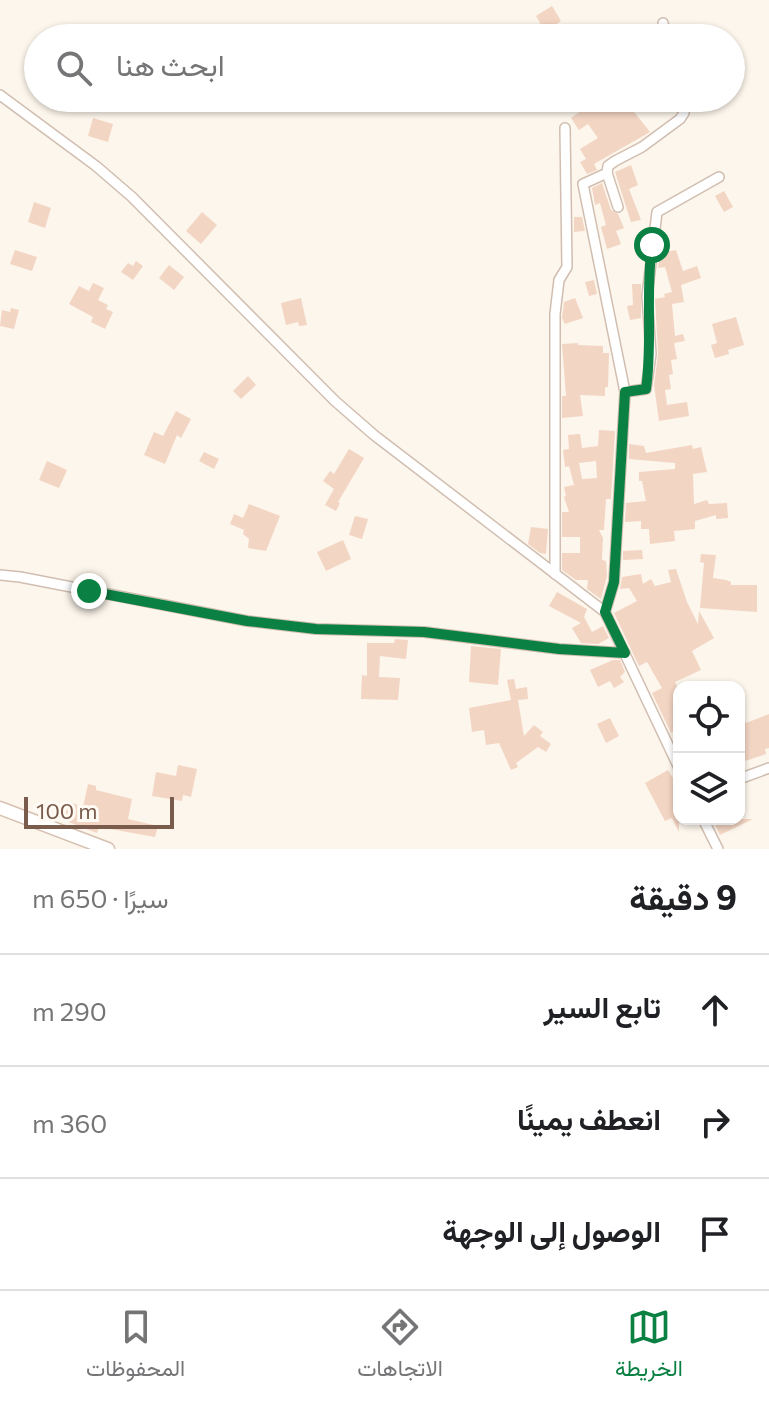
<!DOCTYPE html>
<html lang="ar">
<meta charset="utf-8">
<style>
body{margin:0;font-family:Commissioner,Vazirmatn,sans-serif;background:#f2f2f2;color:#202124;direction:rtl}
.controls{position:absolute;right:24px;bottom:24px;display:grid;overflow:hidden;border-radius:16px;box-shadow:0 2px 6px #0004}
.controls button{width:72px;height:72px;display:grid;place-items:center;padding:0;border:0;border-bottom:2px solid #e0e0e0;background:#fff;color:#202124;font:40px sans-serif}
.scale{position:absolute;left:24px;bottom:20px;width:150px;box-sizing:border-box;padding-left:8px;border:4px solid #7a5c4d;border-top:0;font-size:22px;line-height:28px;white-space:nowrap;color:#7a5c4d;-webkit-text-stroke:6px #fffaf3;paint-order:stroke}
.stop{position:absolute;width:24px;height:24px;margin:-18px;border:6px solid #0b8043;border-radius:50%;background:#fff}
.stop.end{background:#0b8043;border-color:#fff;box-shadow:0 2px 8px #0008}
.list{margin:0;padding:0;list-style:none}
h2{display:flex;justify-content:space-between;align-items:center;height:104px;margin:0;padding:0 32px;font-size:34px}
h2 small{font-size:26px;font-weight:400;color:#757577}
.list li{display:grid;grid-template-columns:52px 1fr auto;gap:24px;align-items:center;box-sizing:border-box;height:112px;padding:0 32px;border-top:2px solid #e0e0e0}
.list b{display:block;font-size:30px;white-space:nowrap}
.list em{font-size:26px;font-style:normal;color:#757577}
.icon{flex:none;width:44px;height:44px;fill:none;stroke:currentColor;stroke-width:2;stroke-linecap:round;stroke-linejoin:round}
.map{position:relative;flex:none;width:769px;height:849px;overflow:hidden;direction:ltr}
.search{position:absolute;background:#fff;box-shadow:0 2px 6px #0004;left:24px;right:24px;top:24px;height:88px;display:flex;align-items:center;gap:20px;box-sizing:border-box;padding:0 28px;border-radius:44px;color:#757577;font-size:30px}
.sheet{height:440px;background:#fff}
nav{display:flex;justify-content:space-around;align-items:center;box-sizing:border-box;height:112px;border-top:2px solid #e0e0e0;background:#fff;font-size:22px;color:#757577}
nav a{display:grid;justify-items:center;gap:4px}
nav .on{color:#0b8043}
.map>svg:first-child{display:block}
</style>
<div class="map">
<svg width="769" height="849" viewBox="0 0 769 849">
<rect width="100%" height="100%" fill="#fdf6ec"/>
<g fill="#f3d5c3" fill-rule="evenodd">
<path d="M552 6 561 21 554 26 556 29 547 35 536 16Z"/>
<path d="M588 98H623L650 132 594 164 597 170 587 174 580 162 586 159 580 149 598 138 588 124 579 130 571 118 582 110 579 106Z"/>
<path d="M93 118 113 124 108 142 88 136Z"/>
<path d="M631 165 638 185 629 189 641 220 631 222 615 172Z"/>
<path d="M602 183 611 210 618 214 624 228 616 231 621 244 607 249 601 227 606 225 604 218 600 203 595 205 592 188Z"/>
<path d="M724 191 733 207 724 212 715 196Z"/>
<path d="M34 202 51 208 45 228 28 222Z"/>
<path d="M202 212 217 225 201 244 186 231Z"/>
<path d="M574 217H582L585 231 574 232Z"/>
<path d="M15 250 37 257 32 271 10 264Z"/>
<path d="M676 250 683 271 697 266 701 278 681 285 684 302 672 304 675 336 683 334 685 341 674 343 677 359 671 360 673 374 669 375 671 389 665 390 667 405 687 402 689 416 659 421 654 385 658 354 655 299 665 297 664 294 672 292 665 267 658 268 660 253Z"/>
<path d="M136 261 143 266 133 280 121 272 128 263 133 266Z"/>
<path d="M169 265 184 277 174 290 159 278Z"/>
<path d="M594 280 597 294 589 296 585 282Z"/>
<path d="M93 283 104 288 98 300 108 305 106 309 113 312 105 329 91 322 93 317 69 304 79 286 89 291Z"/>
<path d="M632 284H641V318L630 320 627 306 633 305Z"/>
<path d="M301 298 307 325 299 326 298 322 286 325 281 303Z"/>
<path d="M575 298 583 318 565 324 562 318 564 302Z"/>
<path d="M11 308 19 310 14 329 0 326 2 310 10 312Z"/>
<path d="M736 317 744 345 728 350 729 354 715 358 711 345 717 343 712 324Z"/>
<path d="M578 343V345L603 346V353H609L608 387H605V396L580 395 583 416 562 418V396H566L562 344Z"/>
<path d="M248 376 256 385 241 399 233 391Z"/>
<path d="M176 411 191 419 181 438 177 435 165 464 144 455 154 432 163 436Z"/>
<path d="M599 430 615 431 611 499H606L604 530H599L603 538 602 560 606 561 607 576 601 599 587 589 588 580H576L562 570V553H580V537H562V512H569L564 497 566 496 564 487 574 485 569 466 565 467 563 450 569 449 568 435 580 434 582 448 598 446ZM596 461 597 478 582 479 579 463Z"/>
<path d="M629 444 644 446 646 453 692 445 693 449 701 447 707 472 693 474 694 504 707 500 709 504 727 503 728 518 716 519V515L695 521V529L674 531 675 541 650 544 649 529H641V521L625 522 626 503 646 501 642 481H639V472L675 469V463L629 459Z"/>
<path d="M349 449 364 458 338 502 340 503 336 511 325 505 334 489 323 481 330 471 334 474Z"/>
<path d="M204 452 219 459 214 469 199 461Z"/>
<path d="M47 461 67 470 59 488 39 480Z"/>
<path d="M249 504 280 516 266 551 248 548 249 539 243 534 244 530 230 524 234 514 243 518Z"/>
<path d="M355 516 368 519 362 539 349 535Z"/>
<path d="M531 527 548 529 546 554 540 553 528 544Z"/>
<path d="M343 540 351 559 326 571 317 552Z"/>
<path d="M642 550 643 559 623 560V551Z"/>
<path d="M701 554 716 555 713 578 726 580 731 582V585H757V612L700 608 704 563 700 562Z"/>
<path d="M676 569 687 602 698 624 699 611 714 638 692 651 701 670 675 682 679 691V728L671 733 652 693 662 688 647 662 639 666 614 613 637 601 629 588 620 589 622 577 641 574 643 584 651 579 655 586 671 582 668 570Z"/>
<path d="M557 592 587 609 584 617 592 632 603 626 609 638 598 644 581 643 572 628 581 623 549 606Z"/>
<path d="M395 639 408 640 406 659 380 656 379 677 400 678 398 700 361 699 362 675 367 676V643H394Z"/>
<path d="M471 646 501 649 498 685 469 682Z"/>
<path d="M613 660H620L625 672 620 677 624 682 614 688 610 681 598 687 590 670Z"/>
<path d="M514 679 516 689 527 687 528 699 518 700 524 736 534 725 543 732 540 736 551 744 546 752 538 747 516 763 518 767 511 770 499 743 486 745 484 730 472 732 469 708 511 700 507 680Z"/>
<path d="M739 707 746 723 769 714V748L765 749 766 754 739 763Z"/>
<path d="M610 718 619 736 606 743 597 724Z"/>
<path d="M178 765 197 769 191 797 183 795 182 801 152 796 156 772 176 776Z"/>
<path d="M668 770 679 788V832L672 818 665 821 645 783Z"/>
<path d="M88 784 96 786V790L132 799 128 819 158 826 155 837 99 827 97 833 63 820 70 802 83 807Z"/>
<path d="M722 819H753L720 835 715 825 723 821Z"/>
</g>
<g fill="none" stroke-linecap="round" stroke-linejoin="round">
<g stroke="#d1beb0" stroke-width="12">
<g id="street">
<path d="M663 23 667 38"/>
<path d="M0 95 96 166 132 197 335 401 374 435 605 612 679 768"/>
<path d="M607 173 618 207"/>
<path d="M625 392 646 389 651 354 647 296 657 212 719 177"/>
<path d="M555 574V314L559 280 567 267 565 128"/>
<path d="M0 575 20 577 247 621 316 629 424 632 559 649 625 653"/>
<path d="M605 612 614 582 625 392 583 184 607 173 608 166 615 161 642 147 680 119 684 113 685 98"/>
<path d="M739 779 769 768"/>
<path d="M703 819 718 849"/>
</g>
</g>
<g stroke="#d6c0b0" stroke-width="15">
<path id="secondary" d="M0 808 108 849"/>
</g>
<use href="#street" stroke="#fff" stroke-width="9"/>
<use href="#secondary" stroke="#fff" stroke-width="12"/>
</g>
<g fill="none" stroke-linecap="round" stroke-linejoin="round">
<path stroke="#0b8043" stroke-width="10" d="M89 591 247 621 316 629 424 632 559 649 625 653 605 612 614 582 625 392 646 389C653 341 645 293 652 245"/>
</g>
</svg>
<div class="controls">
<button><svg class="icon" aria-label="locate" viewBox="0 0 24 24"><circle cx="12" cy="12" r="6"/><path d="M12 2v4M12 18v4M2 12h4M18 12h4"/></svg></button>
<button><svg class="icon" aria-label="layers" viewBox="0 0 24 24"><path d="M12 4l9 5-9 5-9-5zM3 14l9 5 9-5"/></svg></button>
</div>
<div class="scale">100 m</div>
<div class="stop" style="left:652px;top:245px"></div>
<div class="stop end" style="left:89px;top:591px"></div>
<div class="search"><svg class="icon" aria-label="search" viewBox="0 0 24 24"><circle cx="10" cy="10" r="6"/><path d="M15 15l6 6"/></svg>ابحث هنا</div>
</div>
<section class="sheet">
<h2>9 دقيقة<small>سيرًا · 650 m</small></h2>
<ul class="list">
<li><svg class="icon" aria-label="ahead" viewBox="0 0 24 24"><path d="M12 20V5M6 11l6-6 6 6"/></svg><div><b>تابع السير</b></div><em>290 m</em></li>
<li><svg class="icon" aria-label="right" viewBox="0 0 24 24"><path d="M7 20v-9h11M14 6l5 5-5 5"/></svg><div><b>انعطف يمينًا</b></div><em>360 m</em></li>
<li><svg class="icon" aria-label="arrive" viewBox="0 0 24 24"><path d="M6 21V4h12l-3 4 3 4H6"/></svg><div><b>الوصول إلى الوجهة</b></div></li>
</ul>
</section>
<nav>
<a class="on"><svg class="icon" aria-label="map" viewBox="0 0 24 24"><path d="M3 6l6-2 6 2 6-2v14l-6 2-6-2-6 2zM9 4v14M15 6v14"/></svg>الخريطة</a>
<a><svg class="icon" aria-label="directions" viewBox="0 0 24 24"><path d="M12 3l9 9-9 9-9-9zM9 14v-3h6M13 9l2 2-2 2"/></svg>الاتجاهات</a>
<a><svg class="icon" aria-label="saved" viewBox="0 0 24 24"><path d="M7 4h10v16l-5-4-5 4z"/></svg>المحفوظات</a>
</nav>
